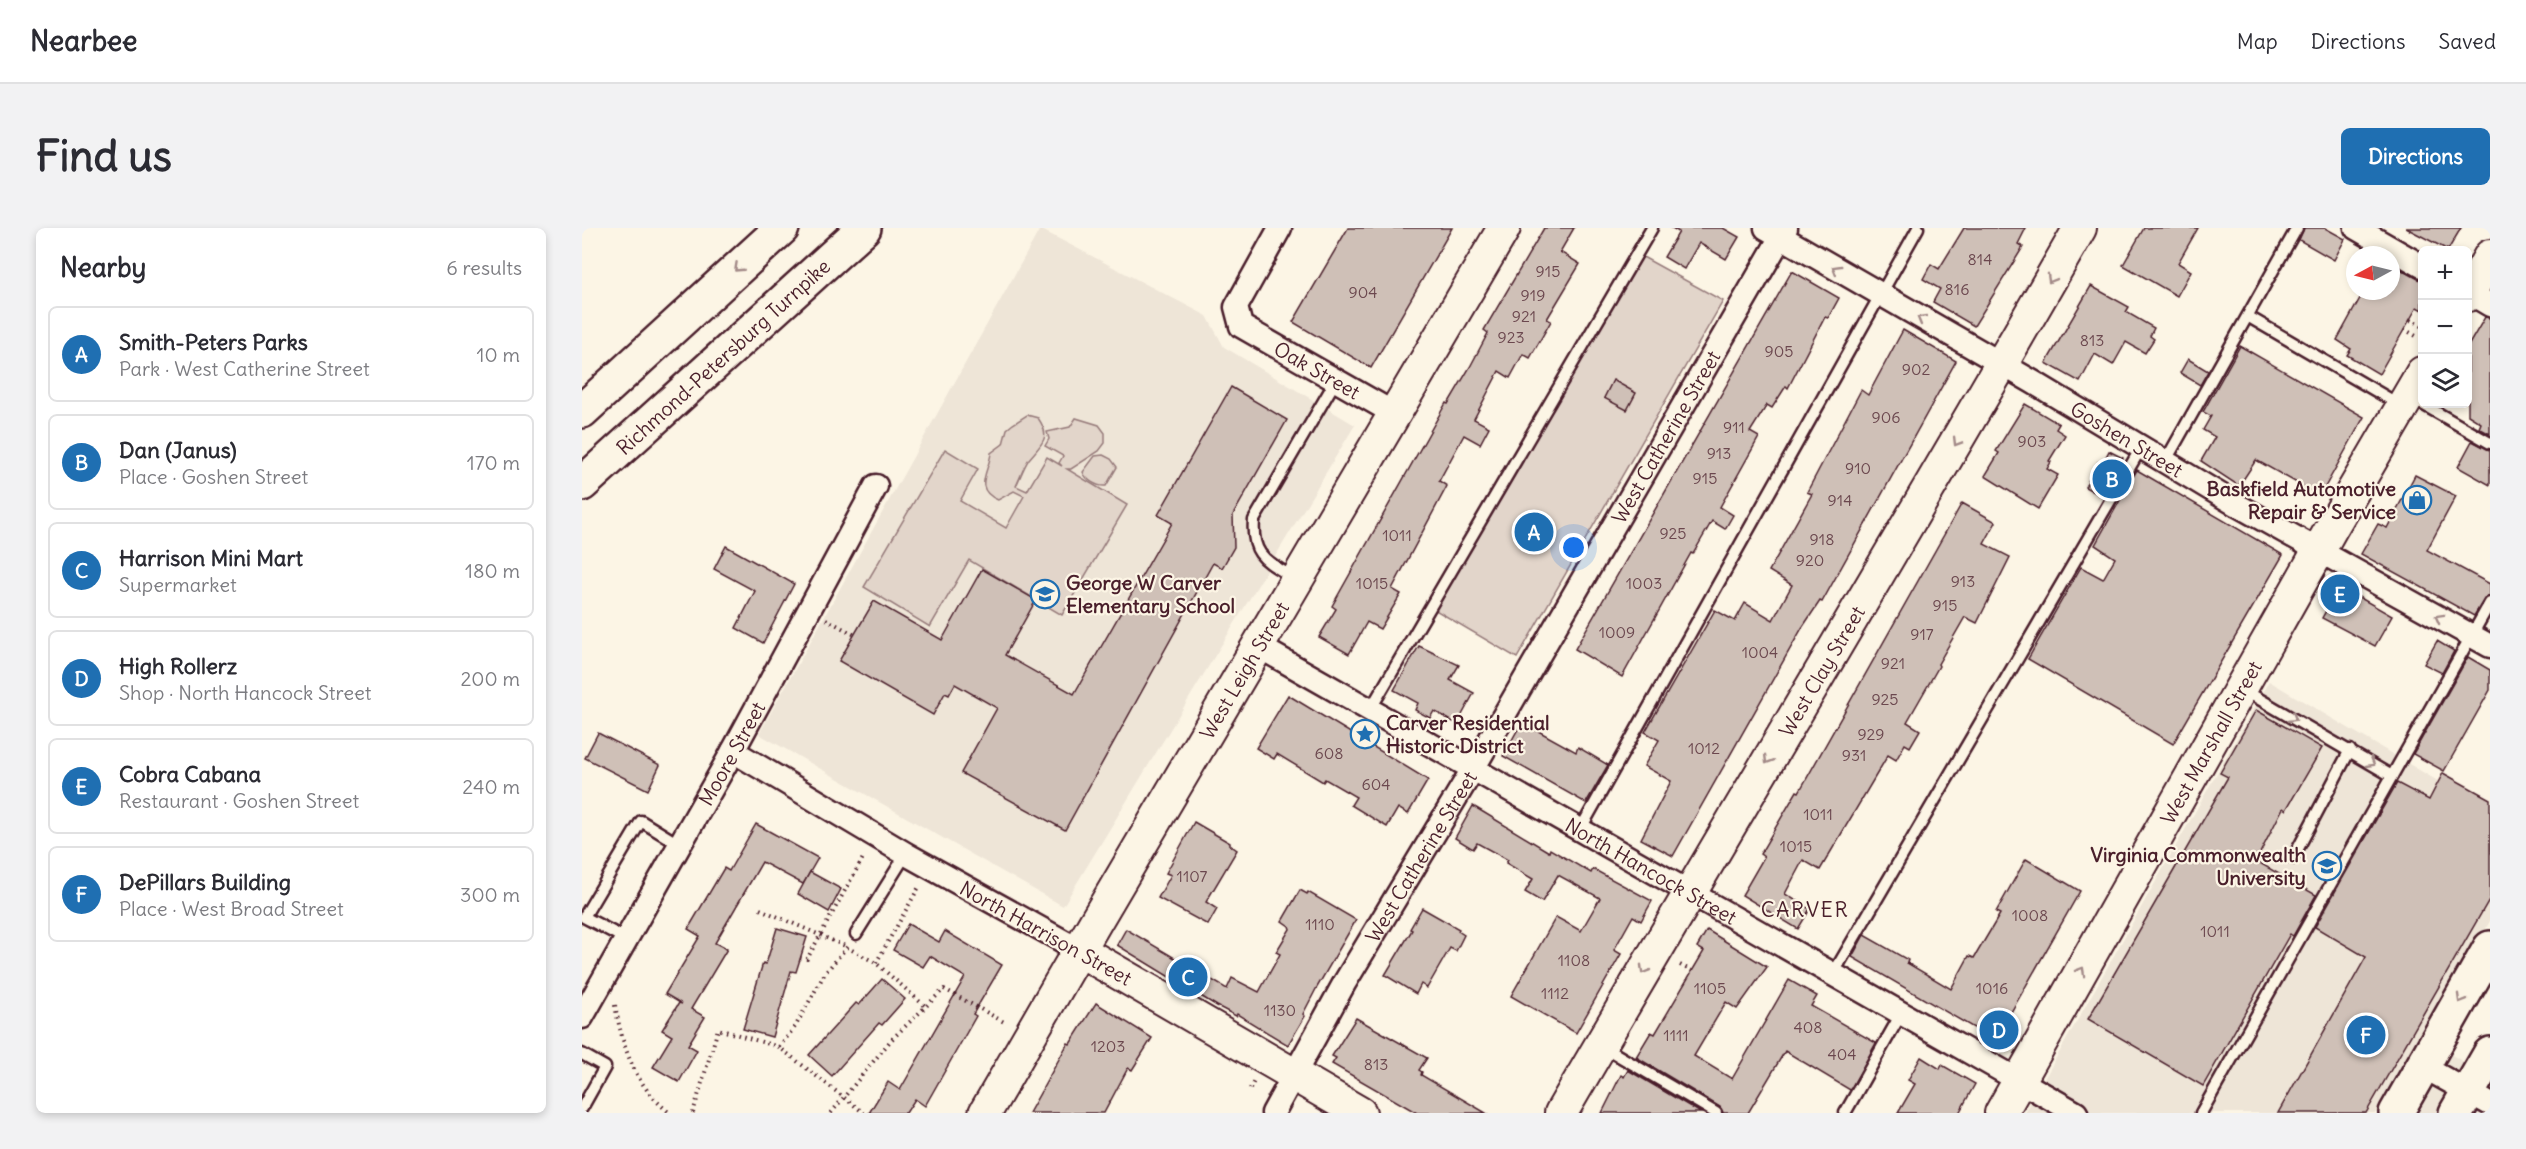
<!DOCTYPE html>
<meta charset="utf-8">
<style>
body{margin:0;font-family:Delius,sans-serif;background:#f2f2f3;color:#2b2b33}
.controls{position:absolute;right:18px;top:18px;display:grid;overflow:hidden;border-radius:9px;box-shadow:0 3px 9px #0003}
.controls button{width:54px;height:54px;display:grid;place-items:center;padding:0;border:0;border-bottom:2px solid #e1e1e2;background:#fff;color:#2b2b33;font:30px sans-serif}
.compass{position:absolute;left:1764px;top:18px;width:54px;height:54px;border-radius:50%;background:#fff;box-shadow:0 3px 9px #0003;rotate:263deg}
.you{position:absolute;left:992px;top:320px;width:21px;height:21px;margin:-15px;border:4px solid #fff;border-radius:50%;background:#1a73e8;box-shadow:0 0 0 9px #1a73e833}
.badge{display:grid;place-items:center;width:39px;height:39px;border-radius:50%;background:#1f6fb2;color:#fff;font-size:20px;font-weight:700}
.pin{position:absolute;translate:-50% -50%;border:3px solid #fff;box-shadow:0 2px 6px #0006}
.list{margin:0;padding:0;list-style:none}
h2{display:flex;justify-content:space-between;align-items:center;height:78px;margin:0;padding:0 24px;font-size:26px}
h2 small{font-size:20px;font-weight:400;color:#7c7c81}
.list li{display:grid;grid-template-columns:39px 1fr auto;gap:18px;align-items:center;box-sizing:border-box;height:96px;margin:0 12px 12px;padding:0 12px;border:2px solid #e1e1e2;border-radius:9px}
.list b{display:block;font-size:22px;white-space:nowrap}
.list p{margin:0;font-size:20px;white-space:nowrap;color:#7c7c81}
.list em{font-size:20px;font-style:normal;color:#7c7c81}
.icon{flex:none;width:33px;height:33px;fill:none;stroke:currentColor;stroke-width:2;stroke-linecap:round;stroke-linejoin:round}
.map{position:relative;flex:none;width:1908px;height:885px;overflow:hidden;border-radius:9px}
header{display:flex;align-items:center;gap:36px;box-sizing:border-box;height:84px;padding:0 30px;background:#fff;border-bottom:2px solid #e1e1e2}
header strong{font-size:28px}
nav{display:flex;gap:33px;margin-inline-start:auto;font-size:21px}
.intro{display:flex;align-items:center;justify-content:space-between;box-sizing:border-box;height:144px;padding:0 36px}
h1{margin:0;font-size:42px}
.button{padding:15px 27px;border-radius:9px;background:#1f6fb2;color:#fff;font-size:21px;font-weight:700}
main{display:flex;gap:36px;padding:0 36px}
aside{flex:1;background:#fff;border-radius:9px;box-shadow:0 3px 9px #0003}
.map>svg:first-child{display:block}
</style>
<header>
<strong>Nearbee</strong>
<nav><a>Map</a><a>Directions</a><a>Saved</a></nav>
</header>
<div class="intro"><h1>Find us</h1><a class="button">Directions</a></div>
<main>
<aside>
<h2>Nearby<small>6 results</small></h2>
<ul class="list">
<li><span class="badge">A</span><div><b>Smith-Peters Parks</b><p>Park · West Catherine Street</p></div><em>10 m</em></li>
<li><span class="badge">B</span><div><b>Dan (Janus)</b><p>Place · Goshen Street</p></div><em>170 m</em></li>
<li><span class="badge">C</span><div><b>Harrison Mini Mart</b><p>Supermarket</p></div><em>180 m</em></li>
<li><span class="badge">D</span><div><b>High Rollerz</b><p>Shop · North Hancock Street</p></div><em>200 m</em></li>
<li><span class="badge">E</span><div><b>Cobra Cabana</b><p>Restaurant · Goshen Street</p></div><em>240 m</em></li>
<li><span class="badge">F</span><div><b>DePillars Building</b><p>Place · West Broad Street</p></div><em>300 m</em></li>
</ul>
</aside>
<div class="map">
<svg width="1908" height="885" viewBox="0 0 1908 885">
<rect width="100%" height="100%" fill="#fcf5e5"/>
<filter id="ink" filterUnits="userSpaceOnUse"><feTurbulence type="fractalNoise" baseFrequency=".0167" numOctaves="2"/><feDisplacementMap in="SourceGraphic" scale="12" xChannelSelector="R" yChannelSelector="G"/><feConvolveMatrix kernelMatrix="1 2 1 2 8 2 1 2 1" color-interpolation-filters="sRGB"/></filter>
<g filter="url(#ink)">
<g fill="#eee5d7">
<path d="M458 1 625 88 642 119 773 197 481 678 177 506Z"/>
<path d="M1687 453 1908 584V693L1842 811 1908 849V885H1443Z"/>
</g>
<g fill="#e2d5ca" stroke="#967a7a" stroke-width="1.5">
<path d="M1059 28 1141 73 935 430 850 380 944 227Z"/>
<path d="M445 187 456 190C470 210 460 215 447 231 442 238 438 250 434 258L445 263 465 229 480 238 477 235 481 228 463 218 467 211 465 204 488 199 494 190 517 197 523 205V215L517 223 489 241H485L545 277 480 387 387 332 348 399 282 359 363 221 396 241 378 273 424 300 442 268 432 263 416 272C390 261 407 244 409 225L421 216 425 201 431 196Z"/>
<path d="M521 227 529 231 535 239 524 258C515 259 504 252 501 244L513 228Z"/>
</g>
<g fill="#cfc0b7" stroke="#4a1f2b" stroke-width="1.5">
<path d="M766 0H870L789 140 711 94Z"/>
<path d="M962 0H992L978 24 998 36 965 91 969 93 948 130 941 126 928 150 917 143 892 191 907 199 898 216 882 207 857 253 865 258 810 361 819 366 798 401 785 394 767 426 737 409 754 381 750 378 864 175 866 176 888 139 906 105 902 102Z"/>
<path d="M1090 0H1141L1157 9 1144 31 1117 15 1102 41 1082 29 1097 4Z"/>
<path d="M1382 0H1444L1436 16 1441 19 1392 98 1351 74 1358 61 1341 51 1349 36 1357 41Z"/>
<path d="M1562 0H1616L1596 35 1609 43 1595 68 1541 37Z"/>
<path d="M1722 0H1743L1763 11 1752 32 1717 12Z"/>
<path d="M1824 0H1879L1866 22Z"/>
<path d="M1809 36 1840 53V82L1835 79 1797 146 1765 127 1769 121 1755 112 1782 63H1809Z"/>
<path d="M1210 43 1257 70 1246 90 1243 89 1206 160 1204 158 1190 180 1185 177 1168 204 1177 209 1138 279 1151 287 1143 301 1130 293 1111 326 1109 325 1040 449 993 421Z"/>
<path d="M1509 58 1547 79 1544 84 1572 100 1568 108 1572 111 1563 125 1544 114 1531 137 1513 126 1498 154 1464 135Z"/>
<path d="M1903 89 1908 90V206L1897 200 1899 195 1886 187V118Z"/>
<path d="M1321 102 1374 133 1240 374 1238 373 1220 400 1091 628 1059 611 1089 553 1062 538 1077 512 1063 504 1133 382 1153 393 1163 375 1191 392 1210 357 1187 343 1230 266 1225 264 1279 162 1286 167Z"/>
<path d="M1658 118 1782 189 1738 268 1674 232 1657 258 1619 233 1633 209 1621 202 1629 188 1621 184Z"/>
<path d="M1606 131 1626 143 1618 157 1598 145Z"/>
<path d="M1031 152 1054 165 1045 182 1022 170Z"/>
<path d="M649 159 705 192 651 287 652 319 640 340 631 335 483 602 379 545 415 480 373 456 367 467 363 465 351 487 257 433 292 373 360 412 400 341 454 372 423 427 492 466 590 295 576 287Z"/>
<path d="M1443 176 1477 196 1474 201 1483 207 1467 233 1469 234 1465 241 1476 247 1456 281 1403 248 1417 225 1414 223Z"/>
<path d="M1890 213 1908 222V257L1876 239Z"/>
<path d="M1527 223 1541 230 1539 233 1542 234 1521 269 1503 259 1516 234 1520 236Z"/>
<path d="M1555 242 1701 327 1591 516 1446 431 1499 339 1521 351 1533 330 1513 317Z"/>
<path d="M1833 247 1874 268 1845 322 1908 356V368L1902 371 1892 388 1779 326 1796 296 1805 300Z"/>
<path d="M1380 275 1414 294 1402 316 1428 329 1395 395 1383 389 1356 436 1357 438 1325 494 1338 502 1328 519 1323 516 1314 532 1306 527 1238 642 1221 632 1213 647 1203 666 1228 681 1216 701 1160 667 1182 629 1178 626 1215 563 1217 564Z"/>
<path d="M144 318 212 356 181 415 154 400 173 363 132 341Z"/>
<path d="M1754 356 1810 388 1793 418 1740 390 1750 372 1746 370Z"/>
<path d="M1855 413 1872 423 1860 445 1842 436Z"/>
<path d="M837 418 877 437 868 452 892 465 875 496 852 483 848 490 833 482 836 475 812 462Z"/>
<path d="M1886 429 1908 442V462L1862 543 1831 526Z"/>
<path d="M706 467 846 552 826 586 816 580 805 599 769 577 774 569 743 551 741 554 695 526 692 531 674 520Z"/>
<path d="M1674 482 1740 520 1704 582 1701 580 1674 633 1734 667 1711 708 1708 706 1621 858 1506 791 1646 549 1638 545Z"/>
<path d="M940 494 994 524 996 519 1026 537 1004 575 921 528Z"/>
<path d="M16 505 78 537 66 562 3 530Z"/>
<path d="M1861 545 1908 571V670L1784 885H1696L1784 729 1733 699 1815 555 1847 572Z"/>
<path d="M891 578 967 624 968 621 1009 645 1011 641 1070 673 1059 693 1051 688 1032 722 1039 726 994 805 929 768 974 689 999 703 1018 670 976 647 960 674 943 664 951 651 924 635 926 632 895 615 891 621 873 610Z"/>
<path d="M612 594 648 615V617L655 622 624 674 635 681 626 697 576 670 589 647 584 645Z"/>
<path d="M174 596 236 630 221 656 180 634 133 715 145 721 109 781 123 789 106 817 115 822 97 854 71 839 90 808 80 802 97 775 100 776 83 766 118 708 106 701 142 640 147 643Z"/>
<path d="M1444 631 1498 663 1424 793 1432 797 1421 817 1270 729 1282 707 1326 732 1325 735 1369 761 1387 728 1392 730 1408 703 1418 686 1414 684Z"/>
<path d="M228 644 259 661 247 684 216 666Z"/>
<path d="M718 662 725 666 726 664 774 692 734 761 721 786 723 788 706 817 655 786 654 788 635 778 535 717 544 701 645 761 650 750 677 764 698 726 694 724 708 701 707 698 700 693Z"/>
<path d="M840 680 877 701 876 703 882 707 874 723 868 720 845 760 839 756 834 766 803 747 830 702 828 701Z"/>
<path d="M326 696 357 714 363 703 420 737 391 786 394 788 343 878 333 871 324 885H287L306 854 318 862 383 749 348 728 341 739 311 722Z"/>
<path d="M195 700 225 709 214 744 209 743 190 809 161 801 181 735 184 736Z"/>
<path d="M1125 702 1185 739 1155 781 1144 774 1112 828 1150 851 1207 752 1235 768 1229 778 1294 815 1268 862 1203 823 1166 885H1141L1138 879 1054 829 1069 804 1073 806 1122 723 1115 719Z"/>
<path d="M300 751 323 771 300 797 297 795 250 848 227 827 274 775 277 777Z"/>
<path d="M514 775 570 810 550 842 546 840 522 885H447L486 815 488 816Z"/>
<path d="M774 790 845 830 837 842 840 844 839 847 904 885H835L750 836 754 830 750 828Z"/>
<path d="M1339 829 1358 841 1360 837 1393 856 1377 885H1316L1333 856 1326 852Z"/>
<path d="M1046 842 1119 885H1020L1039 847 1042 849Z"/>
</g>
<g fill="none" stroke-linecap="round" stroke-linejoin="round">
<g stroke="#4a1f2b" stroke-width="15">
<g id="lane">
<path d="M1667 89 1818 177"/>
<path d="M1828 169 1908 215"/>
<path d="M1583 234 1715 0"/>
<path d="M712 350C685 333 669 329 672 292L754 152"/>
<path d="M1660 461 1810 548"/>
<path d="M788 482 1070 0"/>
<path d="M998 602 1336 0"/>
<path d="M1711 630 1768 522"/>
<path d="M274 706 324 626"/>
<path d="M44 711 2 689 59 593 98 617"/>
<path d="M1251 746 1559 220"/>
<path d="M1020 818 1134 885"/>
<path d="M0 826 23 839 0 880"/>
<path d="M1263 885 1319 786"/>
<path d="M1619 885 1908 375"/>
</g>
</g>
<g stroke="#4a1f2b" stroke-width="27">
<g id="street">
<path id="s1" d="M698 0 654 79 659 98 813 186"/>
<path id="s2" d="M1184 0 1451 154 1655 277 1908 418"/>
<path d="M1774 0 1840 38"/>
<path d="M1886 64 1908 77"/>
<path id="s3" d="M676 418 1494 885"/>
<path d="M151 523 324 626 497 722"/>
<path id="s4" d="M0 789 151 523 294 258"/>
<path d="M1840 838 1908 876"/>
<path id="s5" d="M691 885 763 754 891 541 1204 0"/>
</g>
</g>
<g stroke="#4a1f2b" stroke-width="36">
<g id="secondary">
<path d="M1886 67 1908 28"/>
<path d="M497 722 778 885"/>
<path id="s6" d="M403 885 514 693 922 0"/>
<path id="s7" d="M979 885C1151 589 1328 297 1498 0"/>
<path id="s8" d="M1419 885 1750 299 1840 145"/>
</g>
</g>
<g stroke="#4a1f2b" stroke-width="38">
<g id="primary">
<path d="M1814 885 1908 720"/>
<path d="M1874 885 1908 826"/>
</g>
</g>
<g stroke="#4a1f2b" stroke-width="38">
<g id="highway">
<path d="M0 183 200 0"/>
<path id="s9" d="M0 256 282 0"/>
</g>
</g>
<g stroke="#4a1f2b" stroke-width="4" stroke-dasharray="1.5 4.5" stroke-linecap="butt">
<path d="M1828 92 1840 98"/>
<path d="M1822 101 1834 108"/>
<path d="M244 391 273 407"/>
<path d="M178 681 263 718"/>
<path d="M270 722 294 735 343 778"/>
<path d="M218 730 225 731 282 628"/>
<path d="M294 735 337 659"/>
<path d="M1098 737 1110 743"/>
<path d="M33 777C41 820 52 857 88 885"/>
<path d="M197 819 213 799 243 745 265 719"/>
<path d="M668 861 673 851"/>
<path d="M111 885 136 801 197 819 282 885"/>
<path d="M249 885 309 812 362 761 422 794"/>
</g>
<use href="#lane" stroke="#fcf5e5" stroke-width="10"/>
<use href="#street" stroke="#fcf5e5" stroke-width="22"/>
<use href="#secondary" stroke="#fcf5e5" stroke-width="32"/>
<use href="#primary" stroke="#fcf5e5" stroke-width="33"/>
<use href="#highway" stroke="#fcf5e5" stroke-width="33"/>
</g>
<defs><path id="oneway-chevron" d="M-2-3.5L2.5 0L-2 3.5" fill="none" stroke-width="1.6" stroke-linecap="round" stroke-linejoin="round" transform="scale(1.5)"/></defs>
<g stroke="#a38a88">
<use href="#oneway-chevron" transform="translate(156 40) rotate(137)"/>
<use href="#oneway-chevron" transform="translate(1254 41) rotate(-149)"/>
<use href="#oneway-chevron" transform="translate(1469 51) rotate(120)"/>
<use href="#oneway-chevron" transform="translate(1339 91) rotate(-150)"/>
<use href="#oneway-chevron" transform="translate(1375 214) rotate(121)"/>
<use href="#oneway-chevron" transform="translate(1857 390) rotate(-151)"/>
<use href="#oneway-chevron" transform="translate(1711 490) rotate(31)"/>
<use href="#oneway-chevron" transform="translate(1186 532) rotate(121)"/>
<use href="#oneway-chevron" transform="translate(1789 535) rotate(31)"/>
<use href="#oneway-chevron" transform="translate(1062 742) rotate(120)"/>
<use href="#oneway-chevron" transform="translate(1499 743) rotate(-60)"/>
<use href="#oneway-chevron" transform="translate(1879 771) rotate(120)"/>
</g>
</g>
<defs>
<g id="shop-ring" transform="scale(1.5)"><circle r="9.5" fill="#fcf5e5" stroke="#1f6fb2" stroke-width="1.5"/><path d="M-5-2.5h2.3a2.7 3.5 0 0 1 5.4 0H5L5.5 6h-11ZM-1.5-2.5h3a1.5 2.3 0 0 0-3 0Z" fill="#1f6fb2"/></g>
<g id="school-ring" transform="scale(1.5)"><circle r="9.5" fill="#fcf5e5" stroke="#1f6fb2" stroke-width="1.5"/><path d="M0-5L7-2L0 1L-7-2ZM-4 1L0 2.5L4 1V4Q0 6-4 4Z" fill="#1f6fb2"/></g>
<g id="sight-ring" transform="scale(1.5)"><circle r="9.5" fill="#fcf5e5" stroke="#1f6fb2" stroke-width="1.5"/><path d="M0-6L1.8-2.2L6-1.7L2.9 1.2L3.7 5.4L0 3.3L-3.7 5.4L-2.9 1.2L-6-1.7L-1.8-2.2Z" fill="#1f6fb2"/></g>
<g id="university-ring" transform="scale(1.5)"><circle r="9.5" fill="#fcf5e5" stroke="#1f6fb2" stroke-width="1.5"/><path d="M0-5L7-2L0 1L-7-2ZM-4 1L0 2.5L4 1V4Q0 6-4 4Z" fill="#1f6fb2"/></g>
</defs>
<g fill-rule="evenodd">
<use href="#shop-ring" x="1835" y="272"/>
<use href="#school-ring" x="463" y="366"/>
<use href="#sight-ring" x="783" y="506"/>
<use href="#university-ring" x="1745" y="638"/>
</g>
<g text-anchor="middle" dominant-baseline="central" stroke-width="4.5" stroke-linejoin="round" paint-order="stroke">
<g font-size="16" fill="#6b474e">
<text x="1398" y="31">814</text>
<text x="966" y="43">915</text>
<text x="1375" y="61">816</text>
<text x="781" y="64">904</text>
<text x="951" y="67">919</text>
<text x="942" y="88">921</text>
<text x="929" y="109">923</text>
<text x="1510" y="112">813</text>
<text x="1197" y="123">905</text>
<text x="1334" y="141">902</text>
<text x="1304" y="189">906</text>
<text x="1152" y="199">911</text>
<text x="1450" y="213">903</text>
<text x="1137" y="225">913</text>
<text x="1276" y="240">910</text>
<text x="1123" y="250">915</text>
<text x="1258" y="272">914</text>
<text x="1091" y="305">925</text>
<text x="815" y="307">1011</text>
<text x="1240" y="311">918</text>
<text x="1228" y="332">920</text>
<text x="1381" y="353">913</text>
<text x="790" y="355">1015</text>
<text x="1062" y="355">1003</text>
<text x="1363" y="377">915</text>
<text x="1035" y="404">1009</text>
<text x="1340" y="406">917</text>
<text x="1178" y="424">1004</text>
<text x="1311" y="435">921</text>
<text x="1303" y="471">925</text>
<text x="1289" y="506">929</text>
<text x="1122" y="520">1012</text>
<text x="747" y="525">608</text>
<text x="1272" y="527">931</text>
<text x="794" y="556">604</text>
<text x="1236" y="586">1011</text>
<text x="1214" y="618">1015</text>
<text x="610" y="648">1107</text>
<text x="1448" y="687">1008</text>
<text x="738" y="696">1110</text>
<text x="1633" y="703">1011</text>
<text x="992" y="732">1108</text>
<text x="1128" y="760">1105</text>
<text x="1410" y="760">1016</text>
<text x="973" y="765">1112</text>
<text x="698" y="782">1130</text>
<text x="1226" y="799">408</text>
<text x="1094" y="807">1111</text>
<text x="526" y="818">1203</text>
<text x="1260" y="826">404</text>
<text x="794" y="836">813</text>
</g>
<g font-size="20" fill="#4a1f2b" stroke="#fcf5e5">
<text stroke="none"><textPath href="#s9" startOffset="190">Richmond-Petersburg Turnpike</textPath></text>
<text stroke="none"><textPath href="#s1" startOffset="198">Oak Street</textPath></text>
<text stroke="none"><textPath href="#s5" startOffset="782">West Catherine Street</textPath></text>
<text stroke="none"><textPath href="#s2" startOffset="418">Goshen Street</textPath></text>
<text stroke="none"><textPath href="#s6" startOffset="513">West Leigh Street</textPath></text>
<text stroke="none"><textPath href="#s7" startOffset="513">West Clay Street</textPath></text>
<text stroke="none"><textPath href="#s8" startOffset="426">West Marshall Street</textPath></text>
<text stroke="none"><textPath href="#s4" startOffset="303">Moore Street</textPath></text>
<text stroke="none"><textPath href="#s5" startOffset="296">West Catherine Street</textPath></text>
<text stroke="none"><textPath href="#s3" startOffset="453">North Hancock Street</textPath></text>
<text transform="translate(464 705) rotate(29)">North Harrison Street</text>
</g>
<g font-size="20" font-weight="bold" fill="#4a1f2b" stroke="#fcf5e5" text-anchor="end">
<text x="1814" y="260">Baskfield Automotive<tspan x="1814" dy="23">Repair &amp; Service</tspan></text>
<text x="484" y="354" text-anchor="start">George W Carver<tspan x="484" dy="23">Elementary School</tspan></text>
<text x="804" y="494" text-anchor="start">Carver Residential<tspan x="804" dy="23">Historic District</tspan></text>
<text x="1724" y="626">Virginia Commonwealth<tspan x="1724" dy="23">University</tspan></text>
</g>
<g font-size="21" letter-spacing="1.5" fill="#4a1f2b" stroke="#fcf5e5">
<text x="1223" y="681">CARVER</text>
</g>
</g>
</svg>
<div class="controls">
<button>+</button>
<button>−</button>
<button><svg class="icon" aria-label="layers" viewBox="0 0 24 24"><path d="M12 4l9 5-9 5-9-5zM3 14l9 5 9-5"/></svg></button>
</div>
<svg class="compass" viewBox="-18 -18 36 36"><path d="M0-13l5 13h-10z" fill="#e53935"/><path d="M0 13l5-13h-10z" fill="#7c7c81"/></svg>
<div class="you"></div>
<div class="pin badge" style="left:952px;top:304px">A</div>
<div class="pin badge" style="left:1530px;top:251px">B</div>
<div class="pin badge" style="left:606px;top:749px">C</div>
<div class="pin badge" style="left:1417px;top:802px">D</div>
<div class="pin badge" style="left:1758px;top:366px">E</div>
<div class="pin badge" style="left:1784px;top:807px">F</div>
</div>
</main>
